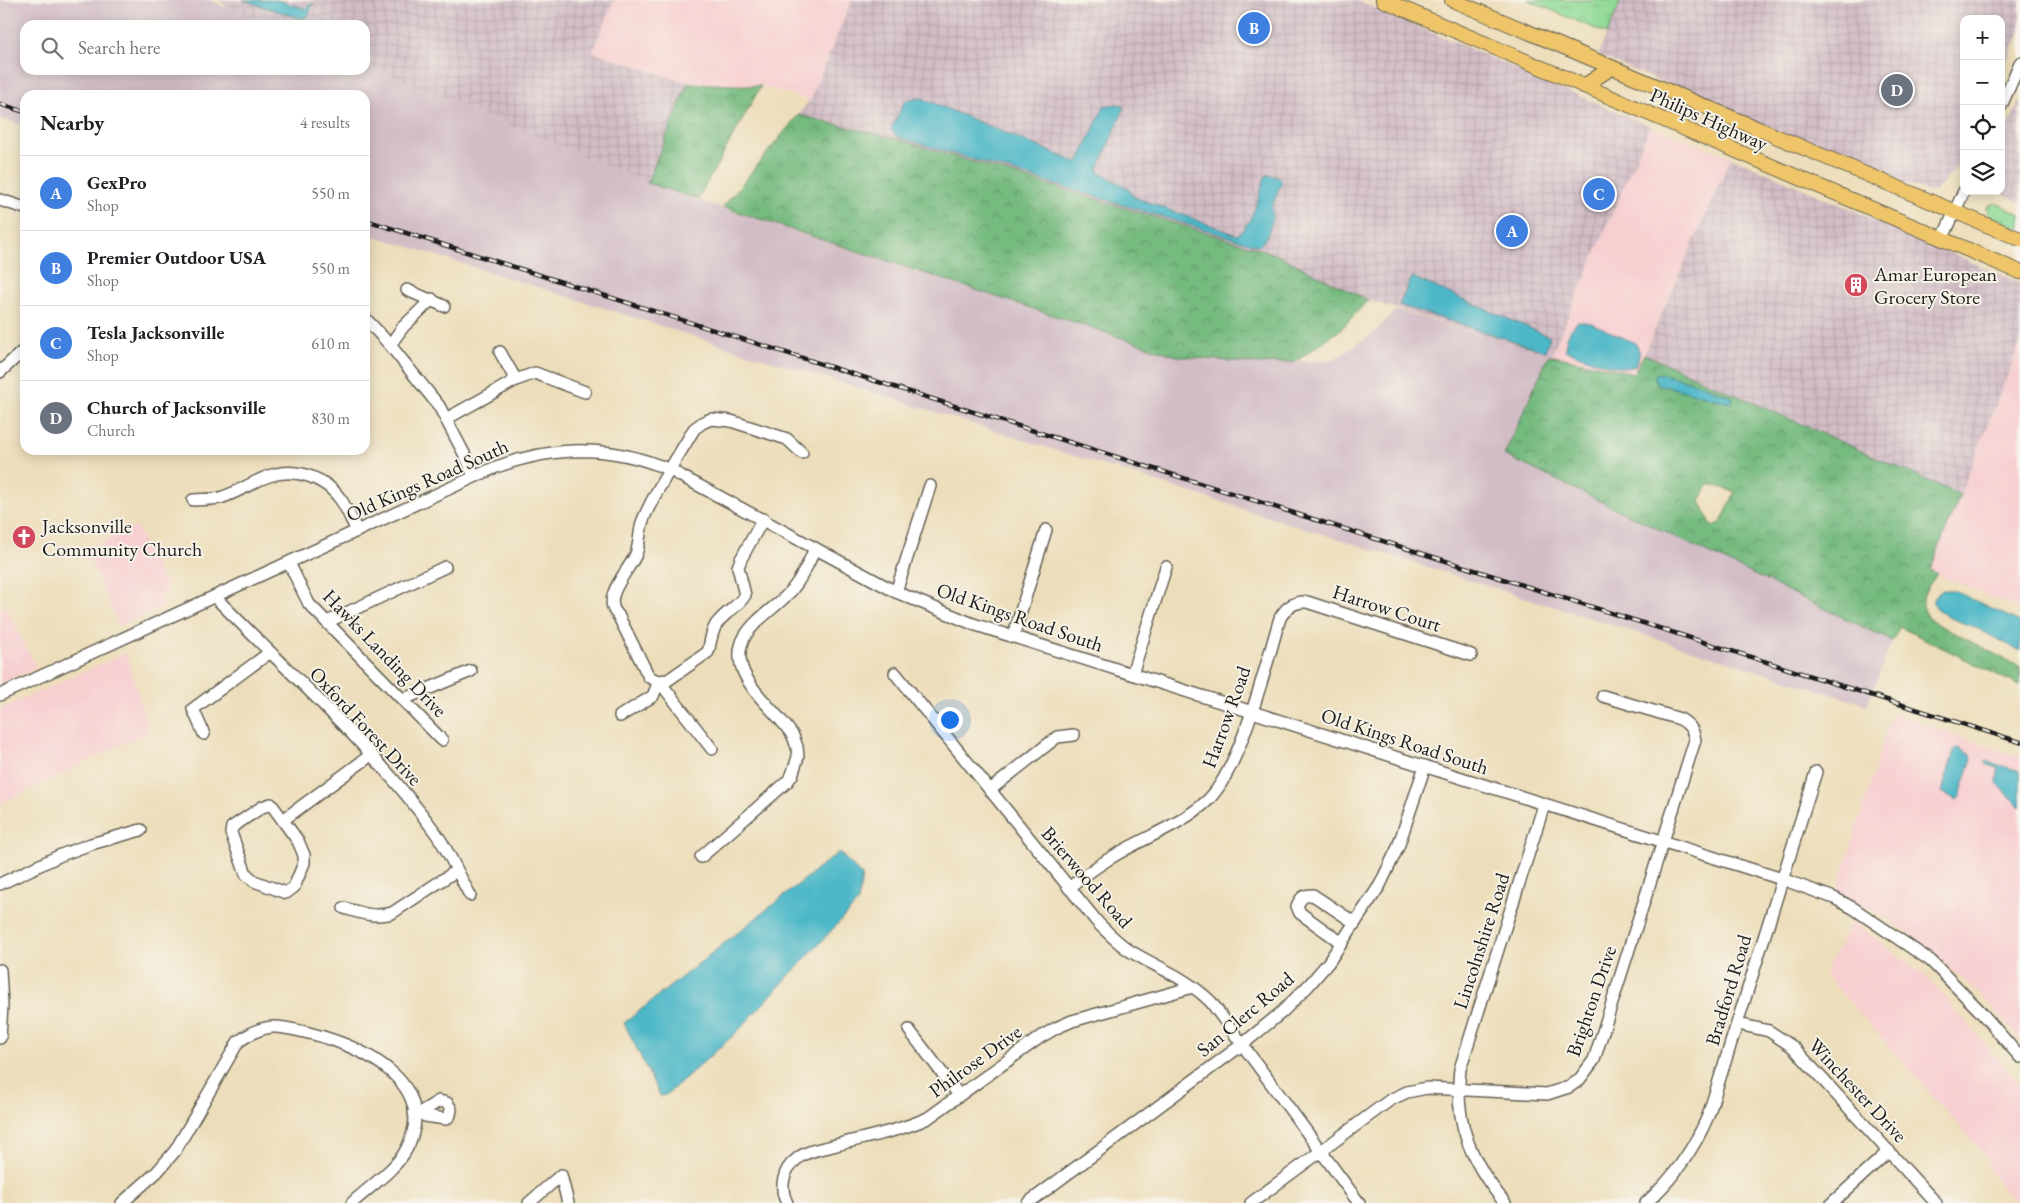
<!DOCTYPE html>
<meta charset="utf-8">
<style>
body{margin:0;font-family:"EB Garamond",serif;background:#f6f6f6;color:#202124}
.controls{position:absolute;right:15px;top:15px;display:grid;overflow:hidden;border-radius:10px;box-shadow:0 2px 12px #0003}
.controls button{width:45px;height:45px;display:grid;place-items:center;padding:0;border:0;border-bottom:1px solid #e0e0e0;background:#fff;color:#202124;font:25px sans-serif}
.you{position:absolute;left:949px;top:719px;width:18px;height:18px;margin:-12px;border:4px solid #fff;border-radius:50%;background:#1a73e8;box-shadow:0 0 0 8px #1a73e833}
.badge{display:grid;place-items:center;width:32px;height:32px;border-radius:50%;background:#d1495b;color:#fff;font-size:16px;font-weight:700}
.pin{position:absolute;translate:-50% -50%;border:2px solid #fff;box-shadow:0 1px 5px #0006}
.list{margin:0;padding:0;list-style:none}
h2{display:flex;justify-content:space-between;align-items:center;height:65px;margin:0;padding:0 20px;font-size:21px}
h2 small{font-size:16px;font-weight:400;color:#757577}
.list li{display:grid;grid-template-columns:32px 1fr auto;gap:15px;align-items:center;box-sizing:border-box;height:75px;padding:0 20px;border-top:1px solid #e0e0e0}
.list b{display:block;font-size:19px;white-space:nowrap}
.list p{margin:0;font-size:16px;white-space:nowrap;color:#757577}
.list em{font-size:16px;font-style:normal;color:#757577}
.icon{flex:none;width:28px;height:28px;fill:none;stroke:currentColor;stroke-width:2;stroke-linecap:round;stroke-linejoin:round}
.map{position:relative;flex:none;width:2020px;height:1203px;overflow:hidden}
.search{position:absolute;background:#fff;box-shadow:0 2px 12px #0003;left:20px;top:20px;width:350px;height:55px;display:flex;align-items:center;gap:12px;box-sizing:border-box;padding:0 18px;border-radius:15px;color:#757577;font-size:19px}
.panel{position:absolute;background:#fff;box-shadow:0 2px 12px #0003;left:20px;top:90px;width:350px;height:365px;border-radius:15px}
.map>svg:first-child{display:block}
</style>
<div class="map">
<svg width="2020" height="1203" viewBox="0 0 2020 1203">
<defs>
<pattern id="industrial-grid" width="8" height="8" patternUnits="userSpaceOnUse" patternTransform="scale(1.25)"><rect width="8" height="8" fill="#d2bdc6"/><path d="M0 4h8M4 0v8" fill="none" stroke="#b4a2aa"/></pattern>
<pattern id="grass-tufts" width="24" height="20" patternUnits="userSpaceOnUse" patternTransform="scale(1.25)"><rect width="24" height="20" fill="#90da96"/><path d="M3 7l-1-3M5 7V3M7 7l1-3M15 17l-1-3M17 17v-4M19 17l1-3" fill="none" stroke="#7cba81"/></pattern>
<pattern id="forest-crowns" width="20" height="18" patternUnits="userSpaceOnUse" patternTransform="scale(1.25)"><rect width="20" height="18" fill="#74ba7f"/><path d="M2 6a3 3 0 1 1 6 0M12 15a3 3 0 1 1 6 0" fill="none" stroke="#5e9667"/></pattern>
</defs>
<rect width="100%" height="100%" fill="#f7f3e8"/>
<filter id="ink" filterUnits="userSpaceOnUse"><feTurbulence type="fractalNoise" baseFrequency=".02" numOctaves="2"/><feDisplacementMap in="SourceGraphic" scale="10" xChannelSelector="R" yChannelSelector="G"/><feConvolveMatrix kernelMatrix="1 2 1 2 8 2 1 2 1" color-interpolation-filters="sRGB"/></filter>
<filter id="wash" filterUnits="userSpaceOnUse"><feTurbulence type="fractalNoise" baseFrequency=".0096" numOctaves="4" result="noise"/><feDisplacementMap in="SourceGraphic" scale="20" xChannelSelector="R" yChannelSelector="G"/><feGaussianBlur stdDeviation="1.12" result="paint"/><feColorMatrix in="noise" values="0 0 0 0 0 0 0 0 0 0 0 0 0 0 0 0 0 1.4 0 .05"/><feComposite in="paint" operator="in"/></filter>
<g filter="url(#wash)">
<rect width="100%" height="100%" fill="#eddebb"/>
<g fill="#f7cfd1">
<path d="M614 0H852L810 100 761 86 688 83 593 52Z"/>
<path d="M1650 126 1731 157 1635 373 1551 356Z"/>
<path d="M2020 343V609L1930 571Z"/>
<path d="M136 527 168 590 158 595 163 606 119 626 85 550Z"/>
<path d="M0 603 2 608 6 607 36 668 0 684Z"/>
<path d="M126 653 149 731 0 804V709Z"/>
<path d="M1892 713 2020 758V1039L1982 996 1918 940 1891 921 1837 892Z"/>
<path d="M1852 921 1926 976 2020 1085V1203H2016L1986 1167 1989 1160 1824 973Z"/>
</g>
<g fill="url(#industrial-grid)" fill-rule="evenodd">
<path d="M221 0H614L593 52 688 83 647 183 365 65V25H269L228 8Z"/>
<path d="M852 0H1356L1650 126 1551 356 1368 300 1273 253 900 140 798 115 810 100ZM907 100 932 102 1078 163 1104 106 1123 111 1098 169 1100 173 1128 188 1134 197 1238 235 1243 231 1254 210 1265 177 1282 182 1271 209 1259 246 898 137 891 129ZM1400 305 1550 337 1544 351Z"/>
<path d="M1621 0H2020V31L2001 74V19H1964V159L1936 191 1930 192 1877 173 1598 55Z"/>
<path d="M2020 99V202L1997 191H2001V143Z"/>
<path d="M1731 157 2020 283V343L1960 495 1644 354Z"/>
</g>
<path fill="#d2bdc6" d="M0 0H209L269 25H25V70H365V65L647 183 1177 356 1259 364 1333 360 1374 333 1396 310 1549 355 1505 455 1892 641 1867 705 365 233V95H25V126L0 118Z"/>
<g fill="url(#grass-tufts)" stroke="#567b59">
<path d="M1528 0H1621L1607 34Z"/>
<path d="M1996 203 2020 214V229L1989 216 1987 207 1991 204Z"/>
</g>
<g fill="url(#forest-crowns)" stroke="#486b4e" fill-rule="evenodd">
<path d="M688 83 761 86 698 199 647 183Z"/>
<path d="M798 115 900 140 1273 253 1368 300 1341 329 1295 362 1259 364 1177 356 723 207Z"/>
<path d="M1644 354 1960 495 1930 570 1937 574C1924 592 1916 601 1931 621L2020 667V686L1900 627 1892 641 1504 455 1549 355 1634 373ZM1658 373 1703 385 1733 398 1731 403 1657 384ZM1709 484 1735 492 1721 523 1712 526 1700 501Z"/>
</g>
<g fill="#4bb7c7" stroke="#346a72">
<path d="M243 0H277L306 9 311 3 313 4 308 16 302 19Z"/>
<path d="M921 98 1078 163 1104 106 1117 104 1123 105V111L1098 169 1100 173 1128 188 1134 197 1237 235C1253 224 1259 195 1265 177L1268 175 1278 177 1282 182 1271 208C1275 219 1268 238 1259 246L898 137 891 129 905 101Z"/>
<path d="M1412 277 1550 337 1545 351 1399 305Z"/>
<path d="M1578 321 1591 323 1635 343C1642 352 1639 357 1635 366 1620 373 1581 356 1565 350 1565 340 1570 328 1578 321Z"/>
<path d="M1658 373 1703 385 1733 398 1731 403 1657 384 1654 376Z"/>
<path d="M1943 590H1953L2020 622V651L1976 628 1948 617 1937 609 1934 603V597Z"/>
<path d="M1958 748 1971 755 1972 758 1960 796 1957 800 1942 792 1954 750Z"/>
<path d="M1985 761 2020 771V808L1997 783 1998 771 1997 768 1986 764Z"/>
<path d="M839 852 862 876 858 902 735 1034 666 1095 660 1096 624 1023Z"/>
</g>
</g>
<g filter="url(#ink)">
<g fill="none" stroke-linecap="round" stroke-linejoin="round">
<g stroke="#656054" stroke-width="14">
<g id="minor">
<path d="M2001 106 2020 63"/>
<path d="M0 200 25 208"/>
<path d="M1942 240 1964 191"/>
<path d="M407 290 444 306"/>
<path d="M365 318 390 345 439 406 468 461 474 476"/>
<path d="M390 345 403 327 432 299"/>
<path d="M500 352 516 380"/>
<path d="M0 372 25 349"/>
<path d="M446 419 516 380 535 373 585 392"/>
<path d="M193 500C201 499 211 500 220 498 237 493 252 482 269 476 295 467 325 477 341 500 347 509 352 521 357 531"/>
<path d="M763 519 741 559 738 567 745 595C739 606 727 611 719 621 711 629 711 642 708 652L668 680 658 681 649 677 618 615C600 598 629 571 636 554 640 543 639 531 643 520 656 488 677 459 694 429L702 423 711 419 731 421 787 439 802 453"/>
<path d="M289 563 309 604 442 740"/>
<path d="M896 592 930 486"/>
<path d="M215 597C290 674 372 745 435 832 449 851 458 874 470 895"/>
<path d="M327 622 445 567"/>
<path d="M1013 637 1046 530"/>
<path d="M895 673 1098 923C1108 933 1118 943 1130 951 1158 968 1187 978 1211 1002L1359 1203"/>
<path d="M1132 674 1166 567"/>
<path d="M659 681 712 749"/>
<path d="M0 695 496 467C556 446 611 444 670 470L896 592 973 624 1782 879 1834 898 1853 908 1931 961 1979 1010 2020 1057"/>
<path d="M404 699 471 671"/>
<path d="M620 716 653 696 659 681"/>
<path d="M204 734 193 709 269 653"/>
<path d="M990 790 1057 737 1074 735"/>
<path d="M271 804 298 841 304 855V863L294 887 286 893 254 881 246 874 231 833 232 827 262 807Z"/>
<path d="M283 820 371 755"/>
<path d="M701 857 787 782 792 775 798 757 797 747 793 736C779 714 755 697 744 673 726 632 770 615 791 591 802 578 809 563 815 548"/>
<path d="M0 884 61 855 91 844 141 830"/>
<path d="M1069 888C1085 875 1101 863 1119 853 1148 836 1182 824 1207 801 1241 769 1266 664 1280 618 1286 607 1295 601 1307 602L1471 655"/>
<path d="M344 908C361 913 374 918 392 913L456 871"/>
<path d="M1342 943 1300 913 1297 906C1301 897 1304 895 1313 895L1355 923"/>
<path d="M0 970 2 1005 0 1038"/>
<path d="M1738 1024 1769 1031 1793 1047 1936 1203"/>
<path d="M909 1030 959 1095"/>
<path d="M414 1113 421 1112 425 1116 446 1119 450 1115 451 1109 447 1103 439 1101 421 1112"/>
<path d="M122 1203 157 1172 175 1151 238 1042C249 1034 259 1028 272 1027 284 1026 298 1031 309 1033 361 1046 442 1083 406 1150 396 1169 368 1188 352 1203"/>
<path d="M529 1203 561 1175 568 1203"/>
<path d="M787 1203C779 1188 783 1169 797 1159 807 1150 823 1149 836 1145 867 1137 899 1131 928 1118L1039 1038 1056 1028 1072 1021 1193 987"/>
<path d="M1028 1203 1243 1044 1282 1012 1309 985 1328 963 1380 885 1398 847 1425 766"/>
<path d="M1251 1203 1390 1100 1407 1092 1427 1088 1547 1094 1569 1087 1579 1080 1594 1060 1695 740C1693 729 1690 725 1680 719L1603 696"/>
<path d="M1505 1203C1471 1162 1454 1123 1460 1069L1544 805"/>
<path d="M1646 1203C1674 1178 1693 1151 1708 1116L1816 772"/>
<path d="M1832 1203 1889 1151"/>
</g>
</g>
<g stroke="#656054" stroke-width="16">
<g id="major">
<path d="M1383 0 2020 272"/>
<path d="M1452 0 2020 239"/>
<path d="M1584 86 1611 68"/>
</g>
</g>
<use href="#minor" stroke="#fff" stroke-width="11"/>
<use href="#major" stroke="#eec569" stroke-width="14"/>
<g stroke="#1c1c1c" stroke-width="4.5">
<g id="rail">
<path d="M0 104 25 112"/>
<path d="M365 220 2020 742"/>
</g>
</g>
<use href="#rail" stroke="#f7f3e8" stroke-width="2.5" stroke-dasharray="8" stroke-linecap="butt"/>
</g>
</g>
<defs>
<g id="building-disc" transform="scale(1.25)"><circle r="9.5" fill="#d1495b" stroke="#f7f3e8"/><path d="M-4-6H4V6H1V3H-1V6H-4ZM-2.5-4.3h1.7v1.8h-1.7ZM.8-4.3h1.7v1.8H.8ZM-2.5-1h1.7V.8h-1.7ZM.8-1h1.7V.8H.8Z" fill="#fff"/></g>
<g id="church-disc" transform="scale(1.25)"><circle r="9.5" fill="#d1495b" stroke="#f7f3e8"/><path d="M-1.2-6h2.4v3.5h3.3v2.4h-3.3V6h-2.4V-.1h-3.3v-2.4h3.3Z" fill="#fff"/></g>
</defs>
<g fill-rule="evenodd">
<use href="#building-disc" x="1856" y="285"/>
<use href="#church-disc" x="24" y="537"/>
</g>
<g text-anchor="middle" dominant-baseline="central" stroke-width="4" stroke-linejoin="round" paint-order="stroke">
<g font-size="20" fill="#1c1c1c" stroke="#f7f3e8">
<text transform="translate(1709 119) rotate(24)">Philips Highway</text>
<text transform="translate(427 480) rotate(-24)">Old Kings Road South</text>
<text transform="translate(1387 608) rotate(18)">Harrow Court</text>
<text transform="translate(1020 617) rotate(19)">Old Kings Road South</text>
<text transform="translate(385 653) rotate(46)">Hawks Landing Drive</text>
<text transform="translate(1226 717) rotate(-70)">Harrow Road</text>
<text transform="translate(366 726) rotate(47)">Oxford Forest Drive</text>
<text transform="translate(1405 741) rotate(18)">Old Kings Road South</text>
<text transform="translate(1087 877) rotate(49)">Brierwood Road</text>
<text transform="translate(1481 941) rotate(-72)">Lincolnshire Road</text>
<text transform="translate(1728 990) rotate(-73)">Bradford Road</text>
<text transform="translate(1591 1001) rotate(-71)">Brighton Drive</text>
<text transform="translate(1245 1014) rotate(-40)">San Clerc Road</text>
<text transform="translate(975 1061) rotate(-36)">Philrose Drive</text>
<text transform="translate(1858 1090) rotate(47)">Winchester Drive</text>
</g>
<g font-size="20" fill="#1c1c1c" stroke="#f7f3e8" text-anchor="start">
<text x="1874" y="274">Amar European<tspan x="1874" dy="23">Grocery Store</tspan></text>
<text x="42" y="526">Jacksonville<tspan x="42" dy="23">Community Church</tspan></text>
</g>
</g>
</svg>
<div class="controls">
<button>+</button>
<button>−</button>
<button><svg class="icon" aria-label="locate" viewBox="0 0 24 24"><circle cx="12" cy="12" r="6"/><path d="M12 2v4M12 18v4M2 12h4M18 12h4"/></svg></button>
<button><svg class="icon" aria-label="layers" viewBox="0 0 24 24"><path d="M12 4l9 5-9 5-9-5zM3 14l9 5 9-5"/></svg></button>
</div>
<div class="you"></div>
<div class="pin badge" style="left:1512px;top:231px;background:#3f7fe0">A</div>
<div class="pin badge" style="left:1254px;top:28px;background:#3f7fe0">B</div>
<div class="pin badge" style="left:1599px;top:194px;background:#3f7fe0">C</div>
<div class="pin badge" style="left:1897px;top:90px;background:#6b7280">D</div>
<div class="search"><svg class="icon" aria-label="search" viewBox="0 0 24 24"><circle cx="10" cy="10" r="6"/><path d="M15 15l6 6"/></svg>Search here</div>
<section class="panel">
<h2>Nearby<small>4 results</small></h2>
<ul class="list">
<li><span class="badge" style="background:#3f7fe0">A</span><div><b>GexPro</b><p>Shop</p></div><em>550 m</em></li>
<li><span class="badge" style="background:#3f7fe0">B</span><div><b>Premier Outdoor USA</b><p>Shop</p></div><em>550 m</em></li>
<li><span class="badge" style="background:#3f7fe0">C</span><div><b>Tesla Jacksonville</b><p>Shop</p></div><em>610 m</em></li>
<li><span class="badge" style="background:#6b7280">D</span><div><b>Church of Jacksonville</b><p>Church</p></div><em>830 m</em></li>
</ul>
</section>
</div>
